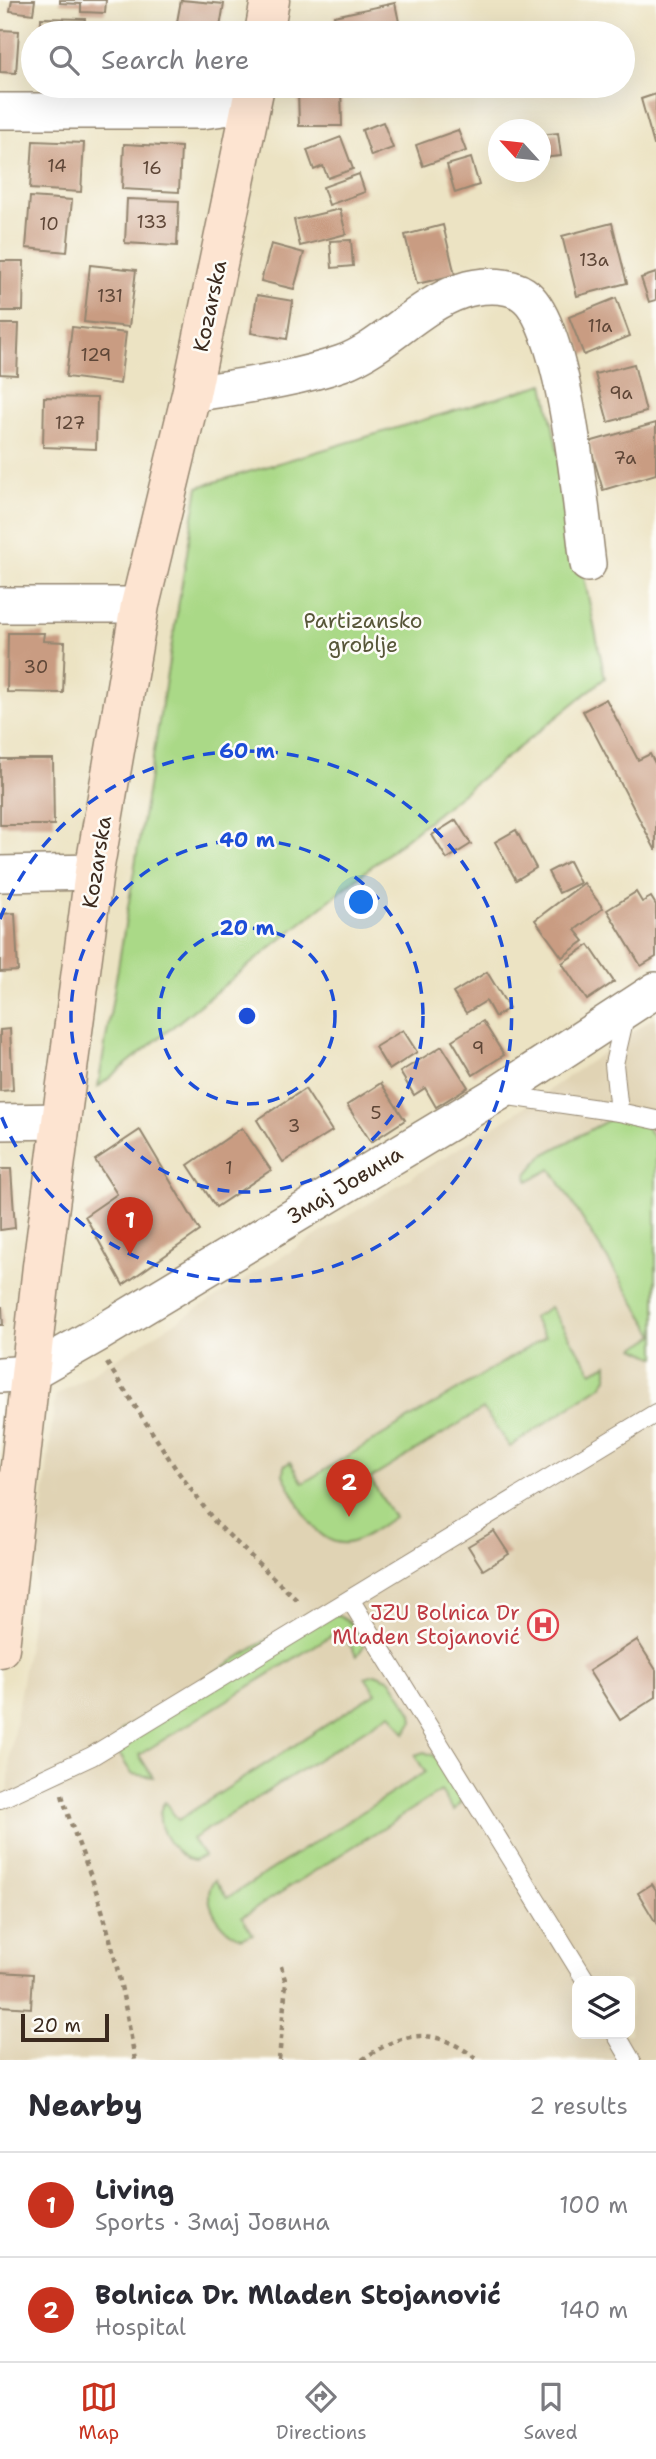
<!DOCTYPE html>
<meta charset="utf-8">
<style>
body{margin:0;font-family:"Shantell Sans",sans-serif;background:#f2f2f3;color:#2b2b33}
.controls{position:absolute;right:21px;bottom:21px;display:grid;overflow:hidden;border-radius:14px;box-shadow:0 7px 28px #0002}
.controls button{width:63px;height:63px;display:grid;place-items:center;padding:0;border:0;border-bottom:2px solid #e1e1e2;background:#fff;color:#2b2b33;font:35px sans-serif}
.compass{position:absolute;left:488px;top:119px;width:63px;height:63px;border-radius:50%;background:#fff;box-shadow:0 7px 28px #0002;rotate:297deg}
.scale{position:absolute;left:21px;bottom:18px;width:88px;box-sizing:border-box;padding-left:7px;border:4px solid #3b2a1e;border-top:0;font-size:19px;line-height:24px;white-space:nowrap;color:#3b2a1e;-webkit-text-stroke:5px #fdfcf7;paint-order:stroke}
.you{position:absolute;left:362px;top:903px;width:24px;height:24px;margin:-18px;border:5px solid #fff;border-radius:50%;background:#1a73e8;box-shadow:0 0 0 10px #1a73e833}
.badge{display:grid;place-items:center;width:46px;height:46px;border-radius:50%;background:#c8321e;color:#fff;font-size:23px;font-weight:700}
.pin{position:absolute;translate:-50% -58px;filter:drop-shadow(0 2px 4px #0008)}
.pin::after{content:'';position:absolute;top:37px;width:24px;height:21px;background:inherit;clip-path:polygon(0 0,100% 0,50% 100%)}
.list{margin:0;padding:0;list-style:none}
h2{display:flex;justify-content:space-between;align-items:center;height:91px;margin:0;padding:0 28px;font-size:30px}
h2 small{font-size:23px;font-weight:400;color:#7c7c81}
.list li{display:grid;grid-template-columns:46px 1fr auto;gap:21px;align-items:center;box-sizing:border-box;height:105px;padding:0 28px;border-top:2px solid #e1e1e2}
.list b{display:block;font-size:26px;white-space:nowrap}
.list p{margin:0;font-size:23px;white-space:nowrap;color:#7c7c81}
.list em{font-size:23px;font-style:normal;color:#7c7c81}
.icon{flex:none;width:38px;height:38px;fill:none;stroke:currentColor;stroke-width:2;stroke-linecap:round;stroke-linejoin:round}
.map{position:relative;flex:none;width:656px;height:2060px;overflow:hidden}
.search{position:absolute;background:#fff;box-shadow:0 7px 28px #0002;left:21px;right:21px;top:21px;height:77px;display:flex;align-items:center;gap:18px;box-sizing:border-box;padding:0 24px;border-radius:38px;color:#7c7c81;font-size:26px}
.sheet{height:301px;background:#fff}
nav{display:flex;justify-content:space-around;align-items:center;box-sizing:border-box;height:98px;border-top:2px solid #e1e1e2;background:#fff;font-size:19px;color:#7c7c81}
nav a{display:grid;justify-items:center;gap:4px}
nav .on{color:#c8321e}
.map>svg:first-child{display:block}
</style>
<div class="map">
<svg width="656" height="2060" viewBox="0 0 656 2060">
<rect width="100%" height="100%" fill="#fdfcf7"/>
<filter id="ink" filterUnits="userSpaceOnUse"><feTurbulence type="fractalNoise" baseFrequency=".0143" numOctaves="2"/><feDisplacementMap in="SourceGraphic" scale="14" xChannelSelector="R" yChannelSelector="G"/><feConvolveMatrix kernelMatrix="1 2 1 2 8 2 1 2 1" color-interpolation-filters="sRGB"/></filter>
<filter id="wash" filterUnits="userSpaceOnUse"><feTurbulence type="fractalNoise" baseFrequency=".00686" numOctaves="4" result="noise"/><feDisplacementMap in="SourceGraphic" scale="28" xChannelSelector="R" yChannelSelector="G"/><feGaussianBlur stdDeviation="1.57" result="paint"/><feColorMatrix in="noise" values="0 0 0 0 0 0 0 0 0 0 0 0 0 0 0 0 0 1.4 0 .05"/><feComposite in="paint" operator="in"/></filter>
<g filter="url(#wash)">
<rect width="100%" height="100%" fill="#ece3c3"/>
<path fill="#e0d3b4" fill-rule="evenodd" d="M656 1016V2060H0V1910L5 1870 10 1755 29 1638 55 1396 511 1116ZM577 1981H630V2034H577Z"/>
<g fill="#aad987" stroke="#728252" stroke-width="2">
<path d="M544 384 605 678 98 1087 198 487Z"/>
<path d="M627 1110 639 1114 656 1142V1357H654L635 1348 655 1335 551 1169 528 1181 527 1174 543 1155Z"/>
<path d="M550 1307 592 1372 607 1364V1378L601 1386 510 1447 483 1409 370 1479 394 1517C381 1525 366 1538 352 1542 316 1552 297 1499 283 1475L284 1466 290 1462 303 1483 545 1337 533 1318Z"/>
<path d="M325 1611C343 1617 362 1625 363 1647L357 1656 340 1630 139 1755 153 1777 132 1774 116 1749 121 1731 308 1614Z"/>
<path d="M375 1674 391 1680 412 1713 413 1721 405 1733 391 1713 192 1839 204 1856 194 1860C173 1857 149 1820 165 1802L178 1820 376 1693 365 1677Z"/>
<path d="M424 1752 440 1758 461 1791 462 1800 454 1811 441 1791 242 1917 253 1934 243 1938C223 1935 197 1897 215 1880L227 1898 425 1772 415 1755Z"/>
</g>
<g id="blocks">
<g fill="#c99c82">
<path d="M12 0H35L33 14 10 11Z"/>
<path d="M60 0H106L105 13 81 12V4L60 3Z"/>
<path d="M181 0 224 4 219 33H175Z"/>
<path d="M395 3 399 22 337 33 334 16Z"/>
<path d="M41 18 85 19 84 33H41Z"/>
<path d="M109 24 150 26V33H109Z"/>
<path d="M397 27 399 33H377V32Z"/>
<path d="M0 30 19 31 16 73 0 72Z"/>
<path d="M298 88H341L342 126H299Z"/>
<path d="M656 94V145H654L641 99Z"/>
<path d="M383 122 393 148 371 156 362 130Z"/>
<path d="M458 130 466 151 423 166 416 145Z"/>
<path d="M558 133 561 156 540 158V135Z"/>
<path d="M341 137 353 169 328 178 323 166 314 170 307 150Z"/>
<path d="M33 141 84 143 81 192 30 189Z"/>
<path d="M124 144 181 147 179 192 122 189Z"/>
<path d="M471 158 479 185 455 193 447 165Z"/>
<path d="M359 174 365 192 329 205 323 187Z"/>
<path d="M30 197 72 200 67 252 26 248Z"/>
<path d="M127 199 179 201 177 246 125 243Z"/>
<path d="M340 209 346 234 300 246 294 220Z"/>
<path d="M612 223 627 283 577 296 562 236Z"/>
<path d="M443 225 455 275 417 284 405 235Z"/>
<path d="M351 240 353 266 332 268 330 241Z"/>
<path d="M271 244 304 253 294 289 261 281Z"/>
<path d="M0 261H24L23 311H0Z"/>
<path d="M90 265 136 270 129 327 84 322Z"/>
<path d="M656 273V300L649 302 641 278Z"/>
<path d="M257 295 293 301 287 339 251 333Z"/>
<path d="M616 298 630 336 584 355 569 317Z"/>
<path d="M0 324H19L17 375 0 374Z"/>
<path d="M72 327 126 333 120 384 66 377Z"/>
<path d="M634 364 646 412 608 422 595 374Z"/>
<path d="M44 397 97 398 96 449 43 447Z"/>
<path d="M656 423V474L603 490 589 442Z"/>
<path d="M8 633H44L43 641 65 642 63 693 7 692Z"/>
<path d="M606 699 638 760 650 754 656 765V851L583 711Z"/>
<path d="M0 759H53L54 825H0Z"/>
<path d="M456 820 471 844 447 859 432 835Z"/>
<path d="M516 830 536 868 516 880 495 842Z"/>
<path d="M569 861 580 883 559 893 548 872Z"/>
<path d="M584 883 603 908 575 930 584 941 562 957 535 920Z"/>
<path d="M636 892 642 902 651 897 656 905V957L641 966 607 910Z"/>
<path d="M15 913 18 971 0 972V914Z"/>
<path d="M589 945 614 982 587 1000 562 963Z"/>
<path d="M487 972 509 1008 495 1017 486 1001 466 1013 453 993Z"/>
<path d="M483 1021 504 1055 473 1075 452 1040Z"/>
<path d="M10 1029 13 1090 0 1091V1030Z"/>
<path d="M403 1030 417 1052 389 1070 375 1047Z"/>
<path d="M442 1046 468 1087 436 1107 425 1088 414 1095 400 1072Z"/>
<path d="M381 1083 405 1120 371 1142 347 1105Z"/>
<path d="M305 1089 332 1131 283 1162 257 1120Z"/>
<path d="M242 1128 271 1170 216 1207 188 1165Z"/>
<path d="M140 1130 200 1231 123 1285 85 1216 117 1194 95 1160Z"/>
<path d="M0 1169H11L15 1228 0 1230Z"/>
<path d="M0 1307H2L3 1325H0Z"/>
<path d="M494 1531 509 1554 483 1570 468 1546Z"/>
<path d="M637 1640 656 1670V1697L620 1720 589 1671Z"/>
<path d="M652 1884 656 1890V1923L638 1893Z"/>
<path d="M0 1972 33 1974 31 2008 0 2006Z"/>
</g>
</g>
</g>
<g filter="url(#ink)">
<use href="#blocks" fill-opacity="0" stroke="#948670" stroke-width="2"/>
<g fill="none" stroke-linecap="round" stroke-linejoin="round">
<g stroke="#948670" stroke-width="20">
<g id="lane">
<path d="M501 1095 619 1112 656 1120"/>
<path d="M619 1112 614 1064 626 1012"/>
<path d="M351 1601 586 1981"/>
<path d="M0 1799 92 1756 656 1413"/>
<path d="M616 2034 631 2060"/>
</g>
</g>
<g stroke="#948670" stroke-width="38">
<g id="street">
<path d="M0 111H202L251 104"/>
<path d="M191 394C241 386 294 380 342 363 385 347 417 306 461 291 478 285 507 283 523 294 566 323 581 510 588 564"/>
<path d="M0 605H140"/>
<path d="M0 874 94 872"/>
<path d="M0 1122 61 1121"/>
<path d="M0 1375 30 1373 100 1333 497 1094 656 990"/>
</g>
</g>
<g stroke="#948670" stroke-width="41">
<g id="secondary">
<path d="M264 33 270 0"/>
<path d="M0 1648 42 1266 94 872 140 605 191 394 255 86"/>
</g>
</g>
<g stroke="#948670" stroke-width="4.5" stroke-dasharray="5 5" stroke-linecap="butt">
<path d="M107 1363 176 1469 215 1522 300 1603"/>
<path d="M62 1795C69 1820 78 1842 87 1866 109 1921 125 2001 135 2060"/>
<path d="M279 2060 286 1983 280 1963"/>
<path d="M362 2060C405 2029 436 2027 478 2060"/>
</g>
<use href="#lane" stroke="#fff" stroke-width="18"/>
<use href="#street" stroke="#fff" stroke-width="35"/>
<use href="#secondary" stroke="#fde4d1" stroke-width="38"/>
</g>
</g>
<g fill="none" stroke="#1d4ed8" stroke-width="3.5" stroke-dasharray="12 9">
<circle cx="247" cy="1016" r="88"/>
<circle cx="247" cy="1016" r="176"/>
<path d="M0 919A265 265 0 1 1 0 1113"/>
</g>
<defs>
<g id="hospital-ring" transform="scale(1.575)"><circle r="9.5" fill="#fdfcf7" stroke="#e0444e" stroke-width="1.5"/><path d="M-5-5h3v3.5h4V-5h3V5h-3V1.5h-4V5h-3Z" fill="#e0444e"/></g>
</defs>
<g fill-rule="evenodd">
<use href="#hospital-ring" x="543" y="1625"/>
</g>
<g text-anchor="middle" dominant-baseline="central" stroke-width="5" stroke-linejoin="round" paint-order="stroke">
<g font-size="18" fill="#5e4637">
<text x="57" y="166">14</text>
<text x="152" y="168">16</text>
<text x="152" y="222">133</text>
<text x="49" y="224">10</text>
<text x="594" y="260">13a</text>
<text x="110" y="296">131</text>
<text x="600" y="326">11a</text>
<text x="96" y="355">129</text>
<text x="621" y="393">9a</text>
<text x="70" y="423">127</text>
<text x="625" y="458">7a</text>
<text x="36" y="667">30</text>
<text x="478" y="1048">9</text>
<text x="376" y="1113">5</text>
<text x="294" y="1126">3</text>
<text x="229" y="1168">1</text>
</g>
<g font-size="21" fill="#3b2a1e" stroke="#fdfcf7">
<text transform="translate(210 306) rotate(-78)">Kozarska</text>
<text transform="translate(97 862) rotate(-81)">Kozarska</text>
<text transform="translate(345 1185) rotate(-31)">Змај Јовина</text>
</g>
<g font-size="21" fill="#575638" stroke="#fdfcf7">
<text x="363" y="621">Partizansko<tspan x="363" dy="24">groblje</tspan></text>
</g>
<g font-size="21" fill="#be3a42" stroke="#fdfcf7" text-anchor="end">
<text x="520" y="1613">JZU Bolnica Dr<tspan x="520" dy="24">Mladen Stojanović</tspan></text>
</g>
</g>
<circle cx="247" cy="1016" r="10" fill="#1d4ed8" stroke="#fdfcf7" stroke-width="3.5"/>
<g font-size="21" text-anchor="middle" font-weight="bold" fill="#1d4ed8" stroke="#fdfcf7" stroke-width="5" stroke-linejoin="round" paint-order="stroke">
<text x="247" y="758">60 m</text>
<text x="247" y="847">40 m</text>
<text x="247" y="935">20 m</text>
</g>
</svg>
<div class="controls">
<button><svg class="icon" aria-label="layers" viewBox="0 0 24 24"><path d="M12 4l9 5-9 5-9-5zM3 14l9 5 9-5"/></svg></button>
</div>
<svg class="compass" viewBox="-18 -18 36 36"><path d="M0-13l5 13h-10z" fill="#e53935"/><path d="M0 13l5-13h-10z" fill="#7c7c81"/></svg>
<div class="scale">20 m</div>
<div class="you"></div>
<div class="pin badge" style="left:130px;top:1255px">1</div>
<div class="pin badge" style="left:349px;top:1517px">2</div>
<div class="search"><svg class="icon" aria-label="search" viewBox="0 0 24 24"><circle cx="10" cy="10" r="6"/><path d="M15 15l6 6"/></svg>Search here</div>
</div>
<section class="sheet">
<h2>Nearby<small>2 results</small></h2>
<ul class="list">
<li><span class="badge">1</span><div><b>Living</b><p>Sports · Змај Јовина</p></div><em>100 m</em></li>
<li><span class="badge">2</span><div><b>Bolnica Dr. Mladen Stojanović</b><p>Hospital</p></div><em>140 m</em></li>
</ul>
</section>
<nav>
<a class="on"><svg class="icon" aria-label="map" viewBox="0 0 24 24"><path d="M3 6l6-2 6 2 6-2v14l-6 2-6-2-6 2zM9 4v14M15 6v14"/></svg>Map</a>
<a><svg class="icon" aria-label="directions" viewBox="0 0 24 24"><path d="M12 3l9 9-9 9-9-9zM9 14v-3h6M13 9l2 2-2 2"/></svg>Directions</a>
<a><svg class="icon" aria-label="saved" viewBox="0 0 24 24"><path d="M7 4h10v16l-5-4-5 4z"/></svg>Saved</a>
</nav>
